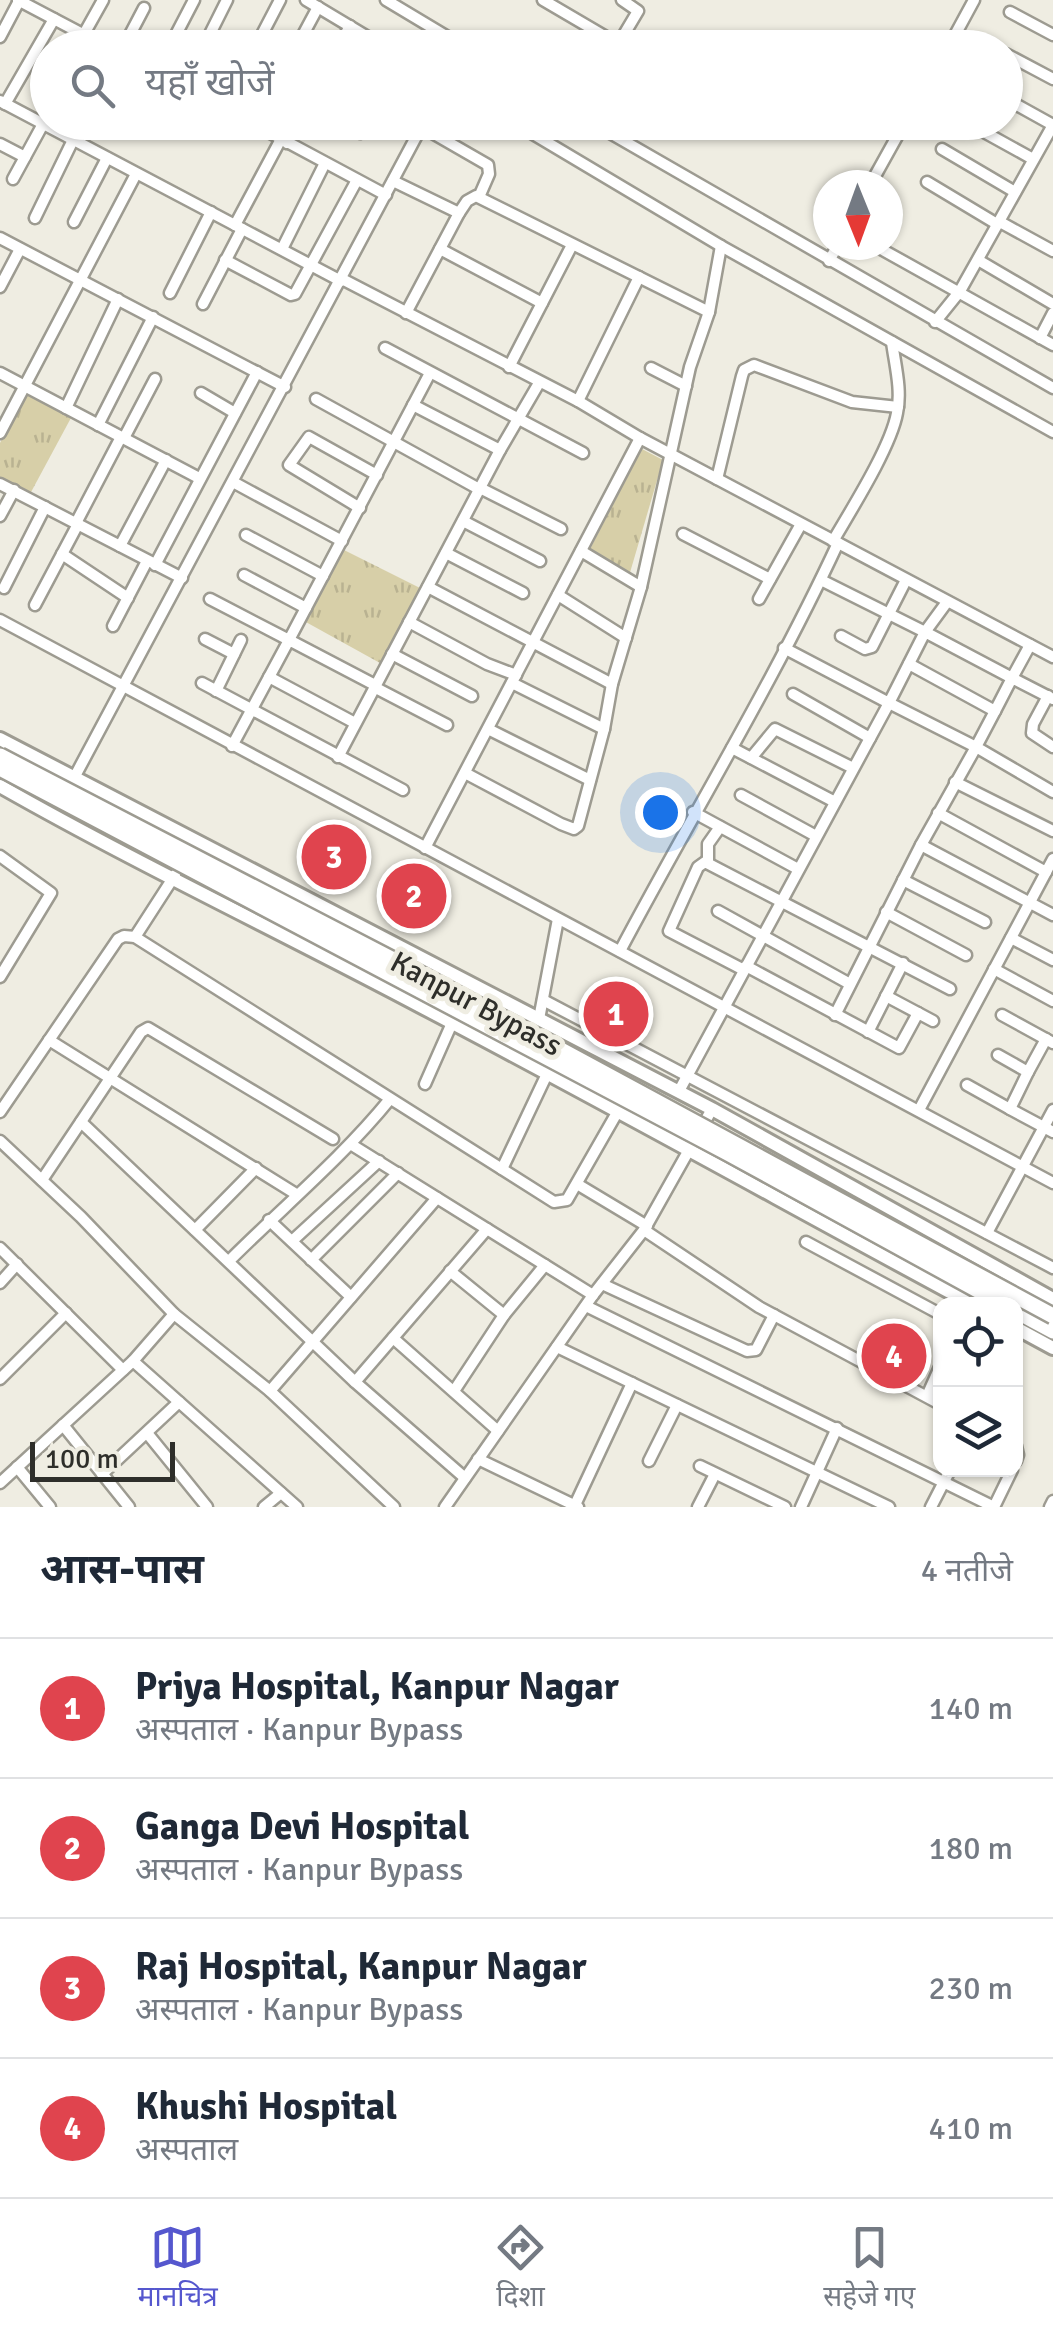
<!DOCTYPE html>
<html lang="hi">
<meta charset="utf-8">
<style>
body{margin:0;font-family:Signika,"Noto Sans Devanagari",sans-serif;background:#f2f2f3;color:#1f2937}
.controls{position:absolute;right:30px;bottom:30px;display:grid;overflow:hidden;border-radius:20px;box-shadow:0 2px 8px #0004}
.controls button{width:90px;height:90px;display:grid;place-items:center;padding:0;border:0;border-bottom:2px solid #e0e1e3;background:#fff;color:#1f2937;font:50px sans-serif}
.compass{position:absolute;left:813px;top:170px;width:90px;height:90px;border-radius:50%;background:#fff;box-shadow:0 2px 8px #0004;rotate:179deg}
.scale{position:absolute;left:30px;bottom:25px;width:145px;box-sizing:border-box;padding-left:10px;border:5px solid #2e2e2a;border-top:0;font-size:28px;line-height:35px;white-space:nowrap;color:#2e2e2a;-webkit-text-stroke:8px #efede2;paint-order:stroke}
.you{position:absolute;left:660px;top:812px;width:35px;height:35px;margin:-25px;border:8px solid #fff;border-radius:50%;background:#1a73e8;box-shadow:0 0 0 15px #1a73e833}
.badge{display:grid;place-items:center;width:65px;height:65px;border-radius:50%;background:#5557ce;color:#fff;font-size:32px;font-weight:700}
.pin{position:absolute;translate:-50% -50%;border:5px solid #fff;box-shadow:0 2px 10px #0006}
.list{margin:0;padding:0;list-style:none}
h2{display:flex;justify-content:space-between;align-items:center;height:130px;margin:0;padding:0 40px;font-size:42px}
h2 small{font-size:32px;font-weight:400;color:#747a83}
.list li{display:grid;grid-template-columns:65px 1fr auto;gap:30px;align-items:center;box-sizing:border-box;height:140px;padding:0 40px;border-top:2px solid #e0e1e3}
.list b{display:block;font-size:38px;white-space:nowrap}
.list p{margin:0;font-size:32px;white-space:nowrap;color:#747a83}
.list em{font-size:32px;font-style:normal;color:#747a83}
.icon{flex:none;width:55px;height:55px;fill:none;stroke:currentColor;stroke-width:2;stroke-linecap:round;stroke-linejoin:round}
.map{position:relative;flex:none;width:1053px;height:1507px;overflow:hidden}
.search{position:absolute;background:#fff;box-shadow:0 2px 8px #0004;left:30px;right:30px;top:30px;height:110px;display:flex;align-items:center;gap:25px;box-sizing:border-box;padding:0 35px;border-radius:55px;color:#747a83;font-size:38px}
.sheet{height:690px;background:#fff}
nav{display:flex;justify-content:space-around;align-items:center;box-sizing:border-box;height:140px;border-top:2px solid #e0e1e3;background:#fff;font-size:28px;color:#747a83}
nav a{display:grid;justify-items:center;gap:5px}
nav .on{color:#5557ce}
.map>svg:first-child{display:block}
</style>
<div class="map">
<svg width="1053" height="1507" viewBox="0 0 1053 1507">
<defs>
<pattern id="park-tufts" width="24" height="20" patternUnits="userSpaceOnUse" patternTransform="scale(2.5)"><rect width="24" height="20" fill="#d7cfa8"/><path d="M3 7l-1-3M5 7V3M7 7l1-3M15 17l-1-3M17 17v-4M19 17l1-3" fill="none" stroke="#b9b291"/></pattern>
</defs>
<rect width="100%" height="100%" fill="#efede2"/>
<g fill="url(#park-tufts)">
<path d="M27 391 72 416 30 494 0 479V443Z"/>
<path d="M642 449 663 460 629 576 589 551Z"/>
<path d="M342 549 422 589 380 663 304 621Z"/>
</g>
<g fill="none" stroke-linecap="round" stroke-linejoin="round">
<g stroke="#9d9b91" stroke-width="15">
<g id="minor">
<path d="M18 0 109 48"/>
<path d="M306 0 386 48"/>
<path d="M386 0 466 48"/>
<path d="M543 0 618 44"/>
<path d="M1010 12 1053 35"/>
<path d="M84 34 103 0"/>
<path d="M0 37 19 1"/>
<path d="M123 48 144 8"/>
<path d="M169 48 194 0"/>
<path d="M203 48 227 0"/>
<path d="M255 48 280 0"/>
<path d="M296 48 318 7"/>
<path d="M338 48 350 26"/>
<path d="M616 48 638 11 622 0"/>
<path d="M948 48 974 0"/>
<path d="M1006 54 1053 79"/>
<path d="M1006 99 1053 125"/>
<path d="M0 101 341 281"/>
<path d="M5 104 54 19"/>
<path d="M250 122 386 195"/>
<path d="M513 122 721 246 1053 432"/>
<path d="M591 122 1053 388"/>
<path d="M966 122 1033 159"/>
<path d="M422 127 488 165 489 174 479 197"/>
<path d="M360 133 365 122"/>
<path d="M287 143 298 122"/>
<path d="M0 144 25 157"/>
<path d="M942 149 1015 192"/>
<path d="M13 179 43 124"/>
<path d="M393 181 459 213"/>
<path d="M927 182 997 224"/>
<path d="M870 185 905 122"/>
<path d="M35 218 73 140"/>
<path d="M74 222 107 158"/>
<path d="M1000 222 1053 251"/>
<path d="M235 225 281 139"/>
<path d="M0 238 285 387"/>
<path d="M282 249 325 163"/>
<path d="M440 249 542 303"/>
<path d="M881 249 1053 345"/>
<path d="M225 260 291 295 295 294 357 180"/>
<path d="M978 260 1053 304"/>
<path d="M829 261 838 245"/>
<path d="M342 279 578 401 640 438 1053 657"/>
<path d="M0 287 20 249"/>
<path d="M170 293 211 212"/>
<path d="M203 304 242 229"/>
<path d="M406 313 459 213 467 201 476 196 709 312"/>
<path d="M935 322 960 291 1053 125"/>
<path d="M1040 338 1053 313"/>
<path d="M385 348 583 453"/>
<path d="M509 367 572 245"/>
<path d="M651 368 686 386"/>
<path d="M0 373 199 478"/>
<path d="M201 393 235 413"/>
<path d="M316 399 479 489"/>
<path d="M578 401 639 277"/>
<path d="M413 405 500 450"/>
<path d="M66 408 118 299"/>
<path d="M98 425 153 317"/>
<path d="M0 433 136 174"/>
<path d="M124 438 155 379"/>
<path d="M717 479 742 376 744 370 754 365 852 402 898 407"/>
<path d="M233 482 342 541"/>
<path d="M0 484 182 578"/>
<path d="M480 488 561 529"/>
<path d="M360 508 289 465 309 437 377 475"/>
<path d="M0 516 14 490"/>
<path d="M463 521 540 561"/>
<path d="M76 523 121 437"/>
<path d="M683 534 770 579"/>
<path d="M246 535 323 576"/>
<path d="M833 541C851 510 891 447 897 413 902 390 895 365 892 342"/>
<path d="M120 546 166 460"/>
<path d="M446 553 523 593"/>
<path d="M62 554 128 598"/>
<path d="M155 565 257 372"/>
<path d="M244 575 306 608"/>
<path d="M821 580 925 632 947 602"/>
<path d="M428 587 612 684"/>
<path d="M641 587 690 367 709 312 721 246"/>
<path d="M4 588 45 507"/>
<path d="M558 595 626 638"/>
<path d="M210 599 289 640 430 373"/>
<path d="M759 599 801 524"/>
<path d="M35 605 78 524"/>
<path d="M0 620 1053 1183"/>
<path d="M409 622 487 664 516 675"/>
<path d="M113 626 147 561"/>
<path d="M841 636 865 649 872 647 906 580"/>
<path d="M205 639 234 654"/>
<path d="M784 648 889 703 925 632 1012 678 1030 645"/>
<path d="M392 654 472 696"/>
<path d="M909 664 995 711 1012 678 1053 699"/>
<path d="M269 677 355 723"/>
<path d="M202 683 403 790"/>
<path d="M512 683 604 729"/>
<path d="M374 687 447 725"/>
<path d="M216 691 241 640"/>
<path d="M793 694 870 738"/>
<path d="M1048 696 1033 724 1032 733 1053 747"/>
<path d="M995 711 976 747 1053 792"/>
<path d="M488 729 590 780"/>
<path d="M232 746 289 640 375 685"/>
<path d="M732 748 835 802"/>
<path d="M338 757 500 450 539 383"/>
<path d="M751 758 775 729 853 768"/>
<path d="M465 773 561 824 574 829 578 826 604 729 612 684 641 587 581 551"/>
<path d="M74 778 424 122"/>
<path d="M955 782 1053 831"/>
<path d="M741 795 816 836"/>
<path d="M693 812 798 869"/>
<path d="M938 813 1046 872"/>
<path d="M921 845 1053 915"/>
<path d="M425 848 640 438"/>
<path d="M0 856 51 893 0 977"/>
<path d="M708 863V844L720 827"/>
<path d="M903 880 985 922"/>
<path d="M718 911 850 984"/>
<path d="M886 912 966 955"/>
<path d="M135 937 175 875"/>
<path d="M1011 938 1053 960"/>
<path d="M620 951C692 815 773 683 838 543"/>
<path d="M746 966 899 1048 918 1013"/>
<path d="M994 969 1053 1001"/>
<path d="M744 970 669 931 698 867 705 862 950 989"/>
<path d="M886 996 933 1021"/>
<path d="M543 1000 1053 1268"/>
<path d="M1002 1015 1053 1043"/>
<path d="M539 1019 558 919"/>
<path d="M868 1032 903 963"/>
<path d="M49 1040 296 1194"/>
<path d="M998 1055 1028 1072 1010 1109 1053 1132"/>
<path d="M1028 1072 1046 1039"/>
<path d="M425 1084 452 1023"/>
<path d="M967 1085 1010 1109"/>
<path d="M679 1091 889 703 976 747 921 845 835 1015"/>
<path d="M919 1110 1053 859"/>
<path d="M0 1112 118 939 124 936 135 937 554 1202 567 1200 618 1111"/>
<path d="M81 1122 355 1382 465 1478"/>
<path d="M0 1141 81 1217 174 1314 270 1391 394 1507"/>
<path d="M352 1145 593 1295"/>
<path d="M502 1169 547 1074"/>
<path d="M42 1180 141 1032 148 1028 333 1139"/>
<path d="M577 1184 647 1226"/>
<path d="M269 1220 351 1297"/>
<path d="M195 1230 256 1168"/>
<path d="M644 1230 759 1307 940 1404"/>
<path d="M987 1233 1053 1110"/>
<path d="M292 1241 379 1161"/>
<path d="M806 1242 940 1314"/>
<path d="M0 1248 123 1370"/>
<path d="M311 1260 398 1173"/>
<path d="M229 1261C283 1207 342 1158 390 1099"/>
<path d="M450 1271 504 1315 454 1391"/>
<path d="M0 1283 17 1264"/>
<path d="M602 1284 747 1351 756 1350 774 1315"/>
<path d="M586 1306 994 1507"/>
<path d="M504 1315 545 1265"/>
<path d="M393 1338 498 1431"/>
<path d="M557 1347 889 1507"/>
<path d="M133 1361 297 1507"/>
<path d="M0 1379 66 1313"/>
<path d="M355 1382 487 1229"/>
<path d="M270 1391 437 1198"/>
<path d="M927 1396 940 1367"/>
<path d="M63 1425 129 1507"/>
<path d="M147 1433 207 1507"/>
<path d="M1016 1446 1018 1455 1016 1461"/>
<path d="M478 1459 578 1507"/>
<path d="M649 1461 677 1405"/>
<path d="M700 1466 785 1507"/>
<path d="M17 1467 50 1507"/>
<path d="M102 1474 179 1402"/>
<path d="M0 1483 133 1361 174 1314"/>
<path d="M264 1507 281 1493"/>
<path d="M445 1507 593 1295 644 1230 712 1109"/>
<path d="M574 1507 632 1383"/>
<path d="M698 1507 715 1474"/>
<path d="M801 1507 837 1428"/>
<path d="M931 1507 950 1470"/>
<path d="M994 1507 1012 1470"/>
<path d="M1050 1507 1053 1501"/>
</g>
</g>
<g stroke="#9d9b91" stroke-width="18">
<g id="major">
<path d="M0 739 712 1109 1053 1299"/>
<path d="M0 786C139 865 283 933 424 1008 608 1104 790 1206 972 1304"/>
<path d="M1016 1328 1053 1348"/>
</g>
</g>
<g stroke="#9d9b91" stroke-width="20">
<path id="highway" d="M1016 1311 1053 1331"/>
</g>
<use href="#minor" stroke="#fff" stroke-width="10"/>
<use href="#major" stroke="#fff" stroke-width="12"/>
<use href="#highway" stroke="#fff" stroke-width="15"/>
<g stroke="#9d9b91" stroke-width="20" stroke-linecap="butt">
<g id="highway-bridge">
<path d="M0 756 422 975 1053 1316"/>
<path d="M0 768 728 1153 1003 1304"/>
</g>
</g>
<use href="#highway-bridge" stroke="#fff" stroke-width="15"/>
</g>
<g text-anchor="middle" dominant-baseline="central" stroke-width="10" stroke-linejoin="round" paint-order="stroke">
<g font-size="30" fill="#2e2e2a" stroke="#efede2">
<text transform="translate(476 1004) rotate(28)">Kanpur Bypass</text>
</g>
</g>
</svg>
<div class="controls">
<button><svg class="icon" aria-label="locate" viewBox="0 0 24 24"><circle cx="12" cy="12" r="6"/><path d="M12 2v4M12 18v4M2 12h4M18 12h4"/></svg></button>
<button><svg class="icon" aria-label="layers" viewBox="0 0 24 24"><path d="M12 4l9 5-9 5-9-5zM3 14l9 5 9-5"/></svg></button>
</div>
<svg class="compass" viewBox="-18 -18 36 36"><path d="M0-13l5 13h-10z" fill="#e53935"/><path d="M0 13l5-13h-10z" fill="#747a83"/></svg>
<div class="scale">100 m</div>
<div class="you"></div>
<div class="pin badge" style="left:616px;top:1014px;background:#e0444e">1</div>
<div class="pin badge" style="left:414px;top:896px;background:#e0444e">2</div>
<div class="pin badge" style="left:334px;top:857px;background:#e0444e">3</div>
<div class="pin badge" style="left:894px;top:1356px;background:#e0444e">4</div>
<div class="search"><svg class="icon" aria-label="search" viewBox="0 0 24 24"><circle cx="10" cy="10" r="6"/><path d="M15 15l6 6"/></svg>यहाँ खोजें</div>
</div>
<section class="sheet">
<h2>आस-पास<small>4 नतीजे</small></h2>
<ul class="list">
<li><span class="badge" style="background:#e0444e">1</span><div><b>Priya Hospital, Kanpur Nagar</b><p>अस्पताल · Kanpur Bypass</p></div><em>140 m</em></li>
<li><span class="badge" style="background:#e0444e">2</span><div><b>Ganga Devi Hospital</b><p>अस्पताल · Kanpur Bypass</p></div><em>180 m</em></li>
<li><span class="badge" style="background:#e0444e">3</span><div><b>Raj Hospital, Kanpur Nagar</b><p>अस्पताल · Kanpur Bypass</p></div><em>230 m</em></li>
<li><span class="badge" style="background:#e0444e">4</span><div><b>Khushi Hospital</b><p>अस्पताल</p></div><em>410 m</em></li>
</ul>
</section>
<nav>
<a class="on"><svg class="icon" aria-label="map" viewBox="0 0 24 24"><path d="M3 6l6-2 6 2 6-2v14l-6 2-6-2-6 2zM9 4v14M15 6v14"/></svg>मानचित्र</a>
<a><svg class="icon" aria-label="directions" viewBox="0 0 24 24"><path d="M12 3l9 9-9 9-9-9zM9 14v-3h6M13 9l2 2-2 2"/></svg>दिशा</a>
<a><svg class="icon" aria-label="saved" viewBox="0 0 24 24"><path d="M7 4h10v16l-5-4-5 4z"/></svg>सहेजे गए</a>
</nav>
